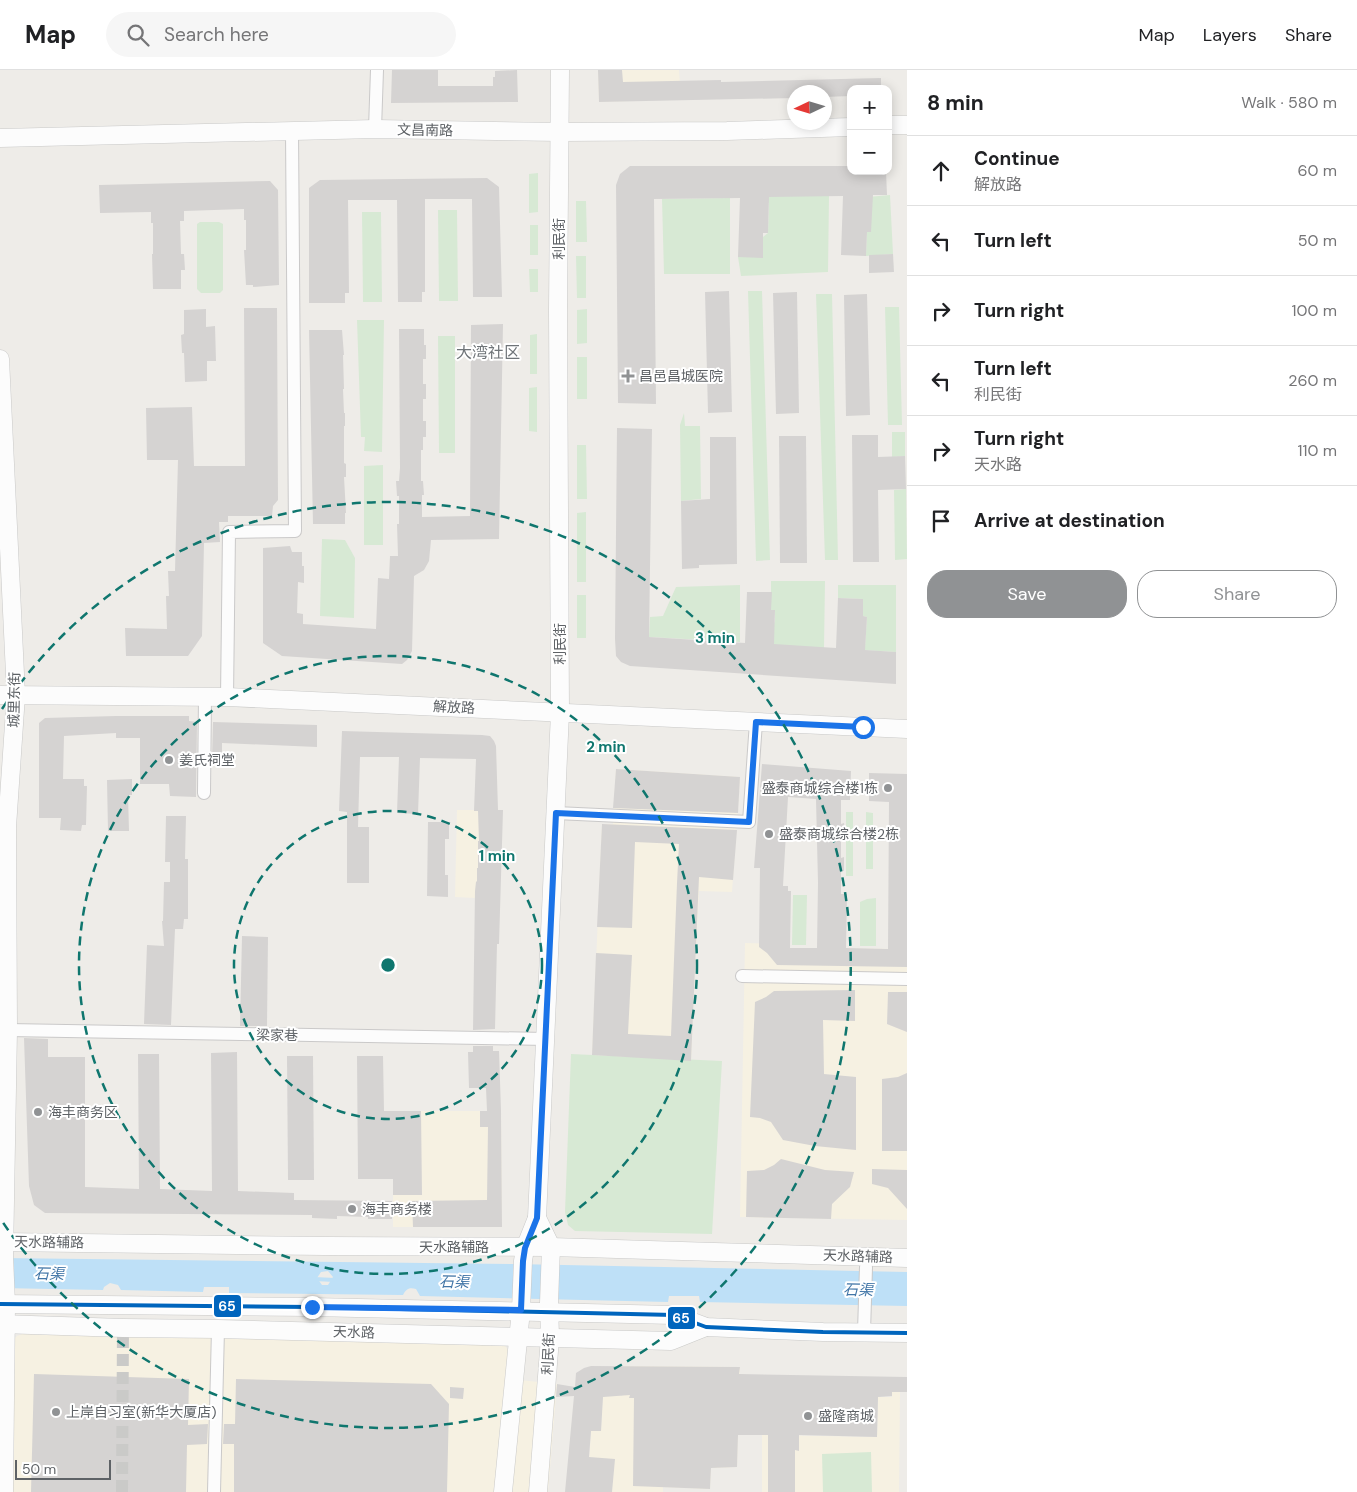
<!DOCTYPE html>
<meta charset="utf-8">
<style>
body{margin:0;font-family:"DM Sans","Noto Sans SC",sans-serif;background:#f6f6f6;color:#202124}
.controls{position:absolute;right:15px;top:15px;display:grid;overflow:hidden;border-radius:10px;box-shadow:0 2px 12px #0003}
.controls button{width:45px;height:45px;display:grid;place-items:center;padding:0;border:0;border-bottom:1px solid #e0e0e0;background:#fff;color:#202124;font:25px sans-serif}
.compass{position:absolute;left:787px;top:15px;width:45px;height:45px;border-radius:50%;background:#fff;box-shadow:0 2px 12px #0003;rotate:266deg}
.scale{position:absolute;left:15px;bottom:12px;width:96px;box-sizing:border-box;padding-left:5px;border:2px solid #5e6266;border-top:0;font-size:14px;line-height:18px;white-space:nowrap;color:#5e6266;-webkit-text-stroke:4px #fff;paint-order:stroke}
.stop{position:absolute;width:15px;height:15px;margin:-11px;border:4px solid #1a73e8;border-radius:50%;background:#fff}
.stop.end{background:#1a73e8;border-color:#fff;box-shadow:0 1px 5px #0008}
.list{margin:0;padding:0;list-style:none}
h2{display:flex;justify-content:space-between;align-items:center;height:65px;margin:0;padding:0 20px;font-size:21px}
h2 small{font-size:16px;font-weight:400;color:#757577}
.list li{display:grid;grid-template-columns:32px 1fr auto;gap:15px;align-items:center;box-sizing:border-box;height:70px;padding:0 20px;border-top:1px solid #e0e0e0}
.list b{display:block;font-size:19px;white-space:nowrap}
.list p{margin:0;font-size:16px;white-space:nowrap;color:#757577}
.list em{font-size:16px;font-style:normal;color:#757577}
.actions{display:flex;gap:10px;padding:15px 20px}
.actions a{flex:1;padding:11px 0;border:1px solid #909294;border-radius:20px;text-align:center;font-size:18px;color:#909294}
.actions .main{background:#909294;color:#fff}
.icon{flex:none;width:28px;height:28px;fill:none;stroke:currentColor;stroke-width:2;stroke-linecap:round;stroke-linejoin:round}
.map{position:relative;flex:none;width:907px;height:1422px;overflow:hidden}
header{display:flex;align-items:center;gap:30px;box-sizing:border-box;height:70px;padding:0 25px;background:#fff;border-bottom:1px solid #e0e0e0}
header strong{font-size:24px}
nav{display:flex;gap:28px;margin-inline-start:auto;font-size:18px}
.search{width:350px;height:45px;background:#f6f6f6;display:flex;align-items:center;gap:12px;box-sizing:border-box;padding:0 18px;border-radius:28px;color:#757577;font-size:19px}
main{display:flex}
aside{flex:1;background:#fff}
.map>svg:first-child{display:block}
</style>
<header>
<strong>Map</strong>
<div class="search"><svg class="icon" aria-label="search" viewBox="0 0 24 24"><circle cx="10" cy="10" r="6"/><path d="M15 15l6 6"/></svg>Search here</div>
<nav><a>Map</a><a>Layers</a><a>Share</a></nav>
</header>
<main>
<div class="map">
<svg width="907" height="1422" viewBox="0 0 907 1422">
<rect width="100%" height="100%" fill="#eeece8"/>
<g fill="#f6f1e2">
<path d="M598 0H679L681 29 599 32Z"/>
<path d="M616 699 740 707 732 822 699 821 691 991 592 985 602 754H613Z"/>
<path d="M457 740H503L475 828 455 827Z"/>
<path d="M745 873 782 874 783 878 907 879V1150L740 1147Z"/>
<path d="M393 1041H501L502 1157H393Z"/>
<path d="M22 1264 316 1270H485L503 1273 511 1284V1309L557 1314 548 1422H10L14 1269 17 1266Z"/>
<path d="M622 1296 740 1297 737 1397 711 1398 710 1419 663 1417V1422H587L591 1361H601L603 1318 622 1326Z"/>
<path d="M892 1322H900L899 1422H762V1365L877 1367 878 1327H892Z"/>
</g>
<g fill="#d7e9d4">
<path d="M538 103V142L529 143V104Z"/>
<path d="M890 125 893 184 866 186 868 127Z"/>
<path d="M765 126H829L828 202 741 206 738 187H763V167L768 163 769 133 765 132Z"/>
<path d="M730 128V204H664L662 129Z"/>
<path d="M586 131 587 172H576V131Z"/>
<path d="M438 140H457L458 231H439Z"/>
<path d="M362 142H381L382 232H363Z"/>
<path d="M200 152H219L223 154V220L220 223H201L197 219V154Z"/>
<rect x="530" y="155" width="8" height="30"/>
<path d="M576 186H586V228H577Z"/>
<path d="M529 199H538V222H530Z"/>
<path d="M748 221H762L770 490 756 491Z"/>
<path d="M816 224H832L838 490H825Z"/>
<path d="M885 237H899L902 355H888Z"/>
<path d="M587 239V273L577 274V240Z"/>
<path d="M357 250H384L382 382 364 381 365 367H361Z"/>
<path d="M537 264V304H530V265Z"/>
<path d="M438 266H455V383H439Z"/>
<rect x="577" y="287" width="10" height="42"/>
<path d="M537 317V362L529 361V318Z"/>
<path d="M684 343 685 356H700L701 429 681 431 680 355Z"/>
<path d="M892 362H905V386L892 387Z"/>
<path d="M577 375H586L587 429H577Z"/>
<path d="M383 395V475H364V396Z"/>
<path d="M906 419 907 489 895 490 894 420Z"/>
<path d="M586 442V512H577V443Z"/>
<path d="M322 469 345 470 355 488 354 548 320 546Z"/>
<path d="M771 511H825L824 578 769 575 775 550V540H771Z"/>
<path d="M740 515V572L649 567 650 547 663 546 676 517Z"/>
<path d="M838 515H896V582L862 580 865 577 867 547 863 546V529L838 528Z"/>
<rect x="577" y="525" width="9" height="43"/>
<rect x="846" y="742" width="7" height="64"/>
<path d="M866 742 873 743V799H866Z"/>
<path d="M793 825H807L806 875H792Z"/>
<path d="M876 828V876H860V832L867 829Z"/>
<path d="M571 984 722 991 712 1164 575 1161 568 1155 565 1142Z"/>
<path d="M871 1382 872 1422H823L822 1384Z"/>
</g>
<path fill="#bee0f7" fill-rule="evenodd" d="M0 1188 514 1194 907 1202V1236L700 1232 699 1226H669L668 1232 420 1226 416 1219C409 1217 406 1219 403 1225L229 1223V1217H204L203 1222 121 1220 118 1215 110 1213 104 1217 103 1220 0 1218ZM328 1201 333 1207 328 1215H322L317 1208 321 1202Z"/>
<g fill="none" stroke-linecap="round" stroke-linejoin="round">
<path stroke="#bee0f7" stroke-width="4" d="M314 1209 335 1210"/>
</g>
<g fill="#d5d3d2" fill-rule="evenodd">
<path d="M392 0H438V16H493V7H495V1L517 0 518 32 391 33Z"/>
<path d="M598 0H622L623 12 721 10V12L881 8V19H851V26L824 27V22H794V28L599 32Z"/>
<path d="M630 96H851V101H886L887 125H873L871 162H867L866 186 841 185 843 126 769 127 768 163H763V188L738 187 740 128 654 129 656 334 618 333 616 115 620 104Z"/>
<path d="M487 108 499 117 502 227H473L472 129H425V222H422V232H398L397 130H348L349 223H345V233H309V118L320 110Z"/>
<path d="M270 111 278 120 279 215 253 217V215H246L244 180H246V150H244V139L184 141V151H180L181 184H184L185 200H181V219H153L152 184H153V153H151V142L100 143 99 115Z"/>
<path d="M893 184 894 202 869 203V185Z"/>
<path d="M729 221 732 342 708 343 705 222Z"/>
<path d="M797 222 799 343 776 344 773 223Z"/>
<path d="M867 224 870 345 846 346 844 225Z"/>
<path d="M244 238H277L278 430 273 436 272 446H228V452H219L220 472 204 473 202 566 188 586H126L125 558 167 559 166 526H169L168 501H175L178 390H147L146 338 192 337 194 396H245Z"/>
<path d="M206 239V257L215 256 216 291H207V311L185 312 184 283H182L181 265 184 264V240Z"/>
<path d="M503 254 499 469 431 470 429 491 424 500 414 506 412 581 407 590 402 594 282 586 263 573V478L290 476 292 482H302V496H304V513L298 512 297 543 303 544V554L376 559 378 508 389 509 390 486H398L397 454H399V426H397L396 411H399L400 398 399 259H424V275H426V289H423V314H426V329H423V351H426V367H423V380H421V411H423L424 425H422V447L470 446 471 255Z"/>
<path d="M309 260H342L344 285H343L344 319H343L344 343H345V356H344V393L346 394V407H344L346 443H345V454H313Z"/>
<path d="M617 358 652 359 649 567 745 573 747 522H772L771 540H775L774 574 836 578 838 528 863 529V546L867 547 865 580 896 582V614L630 596 621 592 616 586 615 569Z"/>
<path d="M852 365H878V387L905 386 906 419 878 420 879 492H853Z"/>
<path d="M779 366H806L807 493H780Z"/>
<path d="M710 367H736L737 494 699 495V498L682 499 681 431 710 429Z"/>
<path d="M116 646H189V651L197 652 196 727 170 726 169 714H140V668H116V663L64 666 63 709H84V716H87L86 755H82L81 761 60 760 61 748H39V653L45 648Z"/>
<path d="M213 652 317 655V677L222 673V689H212Z"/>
<path d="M342 661 482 665 490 666 494 671 496 676 498 740H503L499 874H497L495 959 473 960 475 821 476 812 477 811V798H478V771H479L478 741H474L476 689 420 688 418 744 397 743 399 687H360L358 757H369V813H347V742L339 741Z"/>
<path d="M762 694 851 701 850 730H841V754L844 753 845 766H841V788L844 787V801H841V824H847L846 878 888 879 889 732 869 731V703L907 704V897L777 895 767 883 759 877 760 798H754ZM788 727 816 729 818 813 817 878H790L791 821H788V816H783Z"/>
<path d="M616 699 740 707 738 743 613 738Z"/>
<path d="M132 709V725H128L129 761H108L107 710Z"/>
<path d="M166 746H186L185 789H188V849H184L183 859H175L171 955 144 954 147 875 164 876 162 851H163L164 812H170V792H165Z"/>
<path d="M428 752H449V769H445V805H448V827L427 826Z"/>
<path d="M602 754 737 760 733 810 699 807 691 991 592 985 596 883 632 885 628 964 671 966 677 813 679 774 635 772 632 858 597 857Z"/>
<path d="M242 866 268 867 267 956H240Z"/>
<path d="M855 920V951L823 950 824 1004 856 1007V1080L815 1076 783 1070 771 1052 760 1048 750 1047 755 932 766 927 774 921Z"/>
<path d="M888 922H907V962L887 954Z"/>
<path d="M24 968 48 969V987H85V1117L139 1119 138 984H159L160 1119 212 1121 211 983 237 982 238 1121 294 1123V1130L392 1131V1149H368V1147L337 1146V1149L312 1148V1145L45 1143 34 1135 29 1116Z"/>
<path d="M473 976H493V981H499L501 1041 502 1157H413L412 1131 487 1130 488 1057H480V1041H487L486 1018H469L468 982H473Z"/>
<path d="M287 986H313L314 1110H288Z"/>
<path d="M357 986H383L384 1041H421L422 1125H393V1109H358Z"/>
<path d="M907 1003V1081H882V1009L898 1007Z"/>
<path d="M781 1089 825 1100 854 1102 850 1117 832 1134 831 1149 746 1147 747 1101 764 1100 774 1095Z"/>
<path d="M872 1099 907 1100V1139L888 1118 872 1114Z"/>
<path d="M591 1296 740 1297 739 1304 907 1307V1322H892V1326L878 1327 877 1367 799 1365V1381L795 1380V1422H768V1365H738L737 1397 711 1398 710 1419 633 1416 634 1328H629L630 1325 603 1327 601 1361H591L589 1387 615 1389 612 1422H565L574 1326 556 1327 557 1314 575 1317 576 1303 584 1298Z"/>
<path d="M34 1304 189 1309 188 1355 208 1354 207 1374 187 1375 186 1422H31Z"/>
<path d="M236 1309 431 1314 449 1334 447 1422H234V1374H223L224 1354H235Z"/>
<path d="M450 1317 464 1318 463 1329 450 1328Z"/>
</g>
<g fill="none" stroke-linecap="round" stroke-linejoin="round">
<path stroke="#cacac8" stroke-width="12" stroke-dasharray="12 6" stroke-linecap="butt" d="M122 1422 123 1258"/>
<g stroke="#cac9c9" stroke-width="14">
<g id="street">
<path d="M375 59 377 0"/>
<path d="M227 627 229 462 295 461 292 61"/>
<path d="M204 723 205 627"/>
<path d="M556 743 749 752 756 652"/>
<path d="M742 906 907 909"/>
<path d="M8 960 546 969"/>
<path d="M864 1262 866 1197"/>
<path d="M214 1422 218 1259"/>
</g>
</g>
<g stroke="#c9c9c8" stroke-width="19">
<g id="secondary">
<path d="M888 55H907"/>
<path d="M0 68 375 59 560 62 727 61 851 57"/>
<path d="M0 289 16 625 7 757 8 960 4 1186 6 1234 4 1422"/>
<path d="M0 625 227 627 907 659"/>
<path d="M537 1148 560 643 558 241 560 0"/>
<path d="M0 1172 325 1176 551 1177 907 1188"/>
<path d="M0 1234 312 1237 674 1245 706 1257 823 1262 907 1263"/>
<path d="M0 1254 123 1258 218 1259 671 1271 706 1257"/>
<path d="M503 1422 521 1240 523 1191 525 1178 537 1148 551 1177 549 1233 550 1268 538 1422"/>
</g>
</g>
<use href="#street" stroke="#fcfcfc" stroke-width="12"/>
<use href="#secondary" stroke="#fcfcfc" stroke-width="18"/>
<g stroke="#fff" stroke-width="8">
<path id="bus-1" d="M0 1234 312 1237 674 1245 706 1257 823 1262 907 1263"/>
</g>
<use href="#bus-1" stroke="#0065bd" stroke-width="4"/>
</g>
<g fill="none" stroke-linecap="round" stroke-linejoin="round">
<path stroke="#1a73e8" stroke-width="6" d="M312 1237 521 1240 523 1191 525 1178 537 1148 556 743 749 752 756 652 863 657"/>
</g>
<g fill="none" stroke="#0f766e" stroke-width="2.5" stroke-dasharray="9 6">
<circle cx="388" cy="895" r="154"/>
<circle cx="388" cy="895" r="309"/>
<path d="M2 639A463 463 0 1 1 2 1151"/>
</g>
<g fill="#909294" stroke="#fff" stroke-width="2">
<path d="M625.5 298.5h5v5h5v5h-5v5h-5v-5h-5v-5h5z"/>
<circle cx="169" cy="690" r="5"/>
<circle cx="888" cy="718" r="5"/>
<circle cx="769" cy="764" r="5"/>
<circle cx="38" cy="1042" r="5"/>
<circle cx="352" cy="1139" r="5"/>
<circle cx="56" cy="1342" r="5"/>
<circle cx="808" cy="1346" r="5"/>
</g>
<g text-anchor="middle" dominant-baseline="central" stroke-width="4" stroke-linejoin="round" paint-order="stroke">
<g font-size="14" fill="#5e6266" stroke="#fff">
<text transform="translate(425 60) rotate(1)">文昌南路</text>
<text transform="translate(559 169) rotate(-90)">利民街</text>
<text transform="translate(560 574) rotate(-90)">利民街</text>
<text transform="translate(14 630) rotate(-89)">城里东街</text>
<text transform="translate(454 637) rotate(3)">解放路</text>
<text transform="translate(277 965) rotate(1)">梁家巷</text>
<text transform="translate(49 1172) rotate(1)">天水路辅路</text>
<text x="454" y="1177">天水路辅路</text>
<text transform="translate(858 1186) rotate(2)">天水路辅路</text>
<text transform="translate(354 1262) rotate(2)">天水路</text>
<text transform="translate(548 1284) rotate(-87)">利民街</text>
</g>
<g font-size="14" fill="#5e6266" stroke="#fff" text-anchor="start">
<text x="639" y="306">昌邑昌城医院</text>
<text x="179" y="690">姜氏祠堂</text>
<text x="878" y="718" text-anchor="end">盛泰商城综合楼1栋</text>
<text x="779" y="764">盛泰商城综合楼2栋</text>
<text x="48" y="1042">海丰商务区</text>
<text x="362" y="1139">海丰商务楼</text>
<text x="66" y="1342">上岸自习室(新华大厦店)</text>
<text x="818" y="1346">盛隆商城</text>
</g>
<g font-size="15" font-style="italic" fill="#4276a7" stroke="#fff">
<text transform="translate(49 1204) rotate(1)">石渠</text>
<text transform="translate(454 1212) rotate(1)">石渠</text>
<text transform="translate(858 1220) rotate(1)">石渠</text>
</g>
<g font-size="16" fill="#6f7478" stroke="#fff">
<text x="488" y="282">大湾社区</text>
</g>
</g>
<circle cx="388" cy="895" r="8" fill="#0f766e" stroke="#fff" stroke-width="2.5"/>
<g font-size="15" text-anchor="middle" font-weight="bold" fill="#0f766e" stroke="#fff" stroke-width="4" stroke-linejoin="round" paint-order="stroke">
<text x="715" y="573">3 min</text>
<text x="606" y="682">2 min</text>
<text x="497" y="791">1 min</text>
</g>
<g stroke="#fff" stroke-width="2">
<rect x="213" y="1224" width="29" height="24" rx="5" fill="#0065bd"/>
<rect x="667" y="1236" width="29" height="24" rx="5" fill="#0065bd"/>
</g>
<g font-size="14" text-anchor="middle" font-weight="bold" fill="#fff">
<text x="227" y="1241">65</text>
<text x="681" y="1253">65</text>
</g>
</svg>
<div class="controls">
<button>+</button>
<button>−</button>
</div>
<svg class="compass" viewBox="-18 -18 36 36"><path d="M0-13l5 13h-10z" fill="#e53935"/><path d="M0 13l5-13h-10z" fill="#757577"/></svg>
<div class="scale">50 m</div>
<div class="stop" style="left:863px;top:657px"></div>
<div class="stop end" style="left:312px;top:1237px"></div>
</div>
<aside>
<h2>8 min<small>Walk · 580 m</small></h2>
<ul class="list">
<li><svg class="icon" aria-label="ahead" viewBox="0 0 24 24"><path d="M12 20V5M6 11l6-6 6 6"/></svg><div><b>Continue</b><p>解放路</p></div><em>60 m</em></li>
<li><svg class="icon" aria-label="left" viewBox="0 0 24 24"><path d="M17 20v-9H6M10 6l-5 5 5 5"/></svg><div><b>Turn left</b></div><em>50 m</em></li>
<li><svg class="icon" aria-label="right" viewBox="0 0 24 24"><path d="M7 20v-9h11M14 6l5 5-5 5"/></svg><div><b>Turn right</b></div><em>100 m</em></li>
<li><svg class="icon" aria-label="left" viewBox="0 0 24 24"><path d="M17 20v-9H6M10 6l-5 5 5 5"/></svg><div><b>Turn left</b><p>利民街</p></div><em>260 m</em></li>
<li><svg class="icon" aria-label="right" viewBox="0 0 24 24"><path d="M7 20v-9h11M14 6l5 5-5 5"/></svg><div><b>Turn right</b><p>天水路</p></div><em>110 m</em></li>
<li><svg class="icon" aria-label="arrive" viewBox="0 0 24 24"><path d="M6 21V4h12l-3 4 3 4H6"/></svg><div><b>Arrive at destination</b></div></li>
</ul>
<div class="actions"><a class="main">Save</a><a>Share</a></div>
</aside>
</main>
